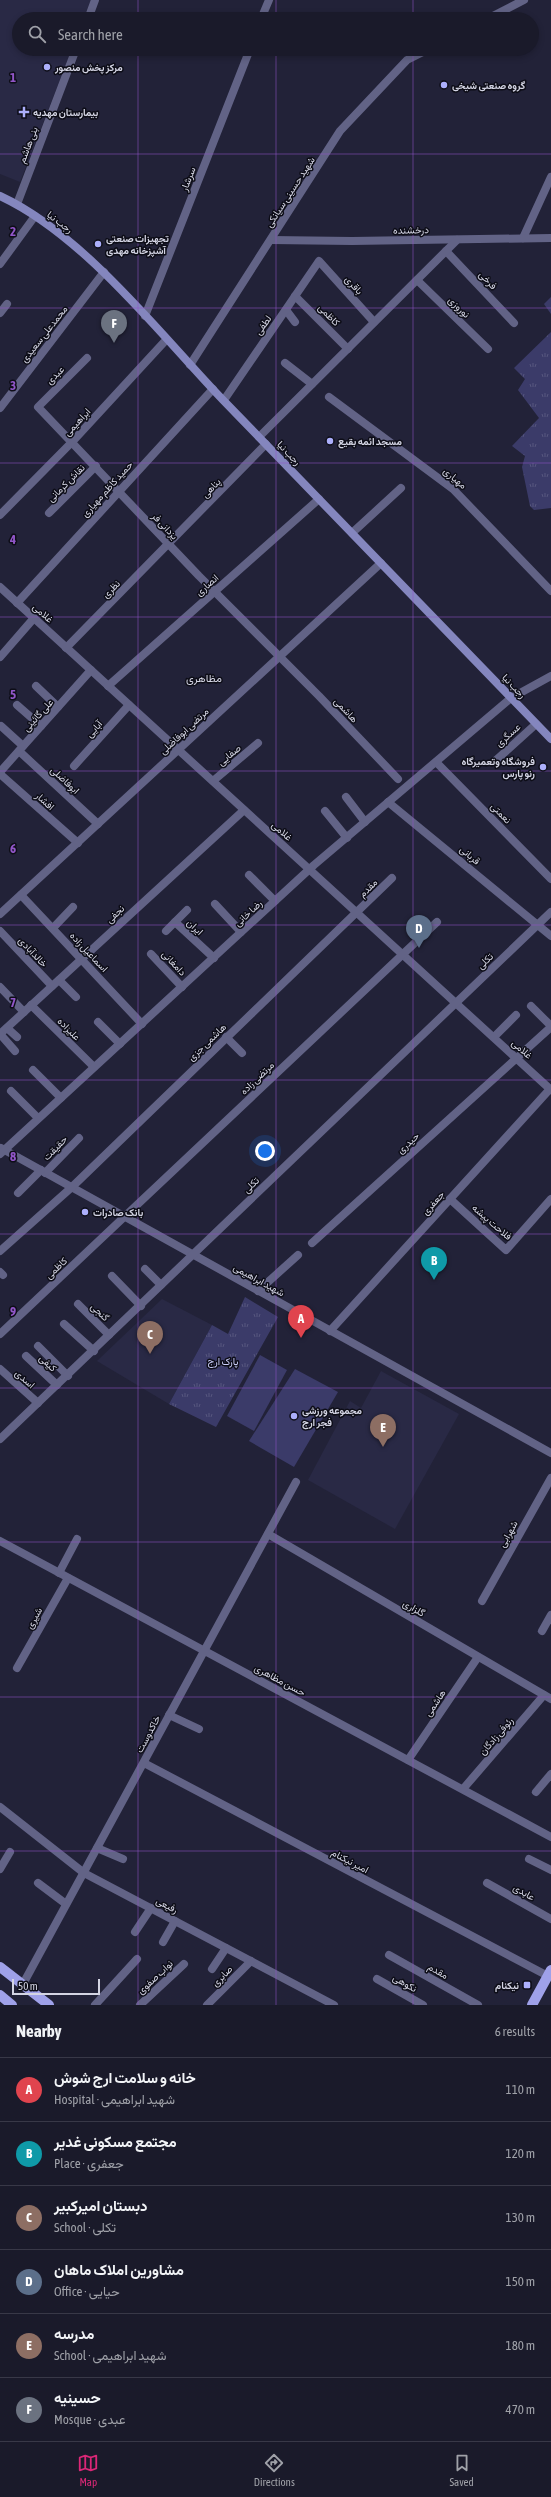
<!DOCTYPE html>
<meta charset="utf-8">
<style>
body{margin:0;font-family:"Asap Condensed",Vazirmatn,sans-serif;background:#272736;color:#f1f3f6}
.scale{position:absolute;left:12px;bottom:10px;width:88px;box-sizing:border-box;padding-left:4px;border:2px solid #d4d5e4;border-top:0;font-size:11px;line-height:14px;white-space:nowrap;color:#d4d5e4;-webkit-text-stroke:3px #0d0d17;paint-order:stroke}
.you{position:absolute;left:265px;top:1151px;width:14px;height:14px;margin:-10px;border:3px solid #fff;border-radius:50%;background:#1a73e8;box-shadow:0 0 0 6px #1a73e833}
.badge{display:grid;place-items:center;width:26px;height:26px;border-radius:50%;background:#db2777;color:#fff;font-size:13px;font-weight:700}
.pin{position:absolute;translate:-50% -33px;filter:drop-shadow(0 1px 2px #0008)}
.pin::after{content:'';position:absolute;top:21px;width:14px;height:12px;background:inherit;clip-path:polygon(0 0,100% 0,50% 100%)}
.list{margin:0;padding:0;list-style:none}
h2{display:flex;justify-content:space-between;align-items:center;height:52px;margin:0;padding:0 16px;font-size:17px}
h2 small{font-size:13px;font-weight:400;color:#9fa1a8}
.list li{display:grid;grid-template-columns:26px 1fr auto;gap:12px;align-items:center;box-sizing:border-box;height:64px;padding:0 16px;border-top:1px solid #383847}
.list b{display:block;font-size:15px;white-space:nowrap}
.list p{margin:0;font-size:13px;white-space:nowrap;color:#9fa1a8}
.list em{font-size:13px;font-style:normal;color:#9fa1a8}
.icon{flex:none;width:22px;height:22px;fill:none;stroke:currentColor;stroke-width:2;stroke-linecap:round;stroke-linejoin:round}
.map{position:relative;flex:none;width:551px;height:2005px;overflow:hidden}
.search{position:absolute;background:#1a1a2a;box-shadow:0 2px 6px #0003;left:12px;right:12px;top:12px;height:44px;display:flex;align-items:center;gap:10px;box-sizing:border-box;padding:0 14px;border-radius:22px;color:#9fa1a8;font-size:15px}
.sheet{height:436px;background:#1a1a2a}
nav{display:flex;justify-content:space-around;align-items:center;box-sizing:border-box;height:56px;border-top:1px solid #383847;background:#1a1a2a;font-size:11px;color:#9fa1a8}
nav a{display:grid;justify-items:center;gap:2px}
nav .on{color:#db2777}
.map>svg:first-child{display:block}
</style>
<div class="map">
<svg width="551" height="2005" viewBox="0 0 551 2005">
<defs>
<pattern id="grass-tufts" width="24" height="20" patternUnits="userSpaceOnUse"><rect width="24" height="20" fill="#3b3b69"/><path d="M3 7l-1-3M5 7V3M7 7l1-3M15 17l-1-3M17 17v-4M19 17l1-3" fill="none" stroke="#56567e"/></pattern>
</defs>
<rect width="100%" height="100%" fill="#222238"/>
<g fill="#292945">
<path d="M0 0H91L83 19H19V49H72L20 182 0 174Z"/>
<path d="M162 1299 212 1325 169 1404 97 1361Z"/>
<path d="M381 1371 459 1414 395 1529 308 1480 350 1401 361 1408Z"/>
</g>
<g fill="url(#grass-tufts)">
<path d="M551 297V314L544 304Z"/>
<path d="M551 332V508L534 510 530 506 522 467 525 456 512 446 539 418 518 390 525 379 514 368Z"/>
<path d="M245 1297 278 1317 216 1427 169 1404 212 1325 228 1334Z"/>
</g>
<g fill="#3b3b69">
<path d="M260 1355 287 1370 254 1431 227 1416Z"/>
<path d="M295 1369 338 1392 294 1467 249 1441Z"/>
</g>
<g fill="none" stroke-linecap="round" stroke-linejoin="round">
<g stroke="#626386" stroke-width="8">
<path d="M88 19 95 0"/>
<path d="M261 19 269 0"/>
<path d="M487 19 524 0"/>
<path d="M17 204 76 49"/>
<path d="M523 238 551 177"/>
<path d="M271 240 352 241 551 238"/>
<path d="M446 251 514 323"/>
<path d="M0 264 35 216"/>
<path d="M417 280 488 349"/>
<path d="M295 296 348 349"/>
<path d="M286 310 295 322"/>
<path d="M0 313 7 304"/>
<path d="M145 316 250 49"/>
<path d="M87 358 38 407 199 576 319 696 398 779"/>
<path d="M285 363 312 384"/>
<path d="M190 365 340 131 407 60 429 49"/>
<path d="M329 397 453 489 551 591"/>
<path d="M224 400 319 261 374 322"/>
<path d="M0 408 104 272"/>
<path d="M259 437 457 240"/>
<path d="M49 513 96 466"/>
<path d="M0 515 72 442 166 340"/>
<path d="M352 533 401 488"/>
<path d="M0 587 551 1090"/>
<path d="M17 603 213 389"/>
<path d="M66 648 266 444"/>
<path d="M0 657 34 618"/>
<path d="M36 686 58 707"/>
<path d="M108 686 319 499"/>
<path d="M17 705 41 726"/>
<path d="M1 726 23 746"/>
<path d="M19 751 98 824"/>
<path d="M436 762 551 879"/>
<path d="M494 762 536 724"/>
<path d="M74 766 129 705"/>
<path d="M0 772 91 670"/>
<path d="M0 774 78 843"/>
<path d="M213 781 258 743"/>
<path d="M346 797 365 822"/>
<path d="M388 802 551 936"/>
<path d="M325 811 347 838"/>
<path d="M249 875 275 901"/>
<path d="M21 895 142 1024"/>
<path d="M215 904 241 932"/>
<path d="M187 910 175 922 214 958"/>
<path d="M0 914 381 563"/>
<path d="M53 928 73 907"/>
<path d="M0 931 52 986"/>
<path d="M166 931 175 922"/>
<path d="M151 954 182 987"/>
<path d="M59 980 76 997"/>
<path d="M0 987 24 1012"/>
<path d="M31 1005 94 1067"/>
<path d="M531 1006 551 1026"/>
<path d="M98 1022 120 1044"/>
<path d="M7 1028 17 1037"/>
<path d="M0 1034 244 810"/>
<path d="M0 1034 15 1051"/>
<path d="M226 1037 242 1053"/>
<path d="M494 1037 516 1015"/>
<path d="M33 1070 61 1098"/>
<path d="M11 1091 38 1118"/>
<path d="M1 1148 551 1453"/>
<path d="M0 1154 314 865 511 698 551 676"/>
<path d="M45 1173 79 1138"/>
<path d="M18 1193 41 1170"/>
<path d="M450 1199 506 1250 551 1199"/>
<path d="M312 1243 551 1027"/>
<path d="M0 1251 72 1187 392 878"/>
<path d="M145 1269 161 1285"/>
<path d="M0 1272 3 1275"/>
<path d="M112 1276 141 1306"/>
<path d="M258 1291 298 1255"/>
<path d="M78 1304 109 1335"/>
<path d="M64 1324 94 1351"/>
<path d="M330 1331 550 1089"/>
<path d="M0 1334 437 922"/>
<path d="M38 1346 68 1376"/>
<path d="M26 1356 57 1385"/>
<path d="M0 1369 38 1403"/>
<path d="M0 1439 551 912"/>
<path d="M268 1534 551 1699"/>
<path d="M0 1541 551 1837"/>
<path d="M59 1573 77 1539"/>
<path d="M482 1601 551 1478"/>
<path d="M542 1631 551 1615"/>
<path d="M17 1668 68 1578"/>
<path d="M169 1715 199 1729"/>
<path d="M408 1760 478 1657"/>
<path d="M144 1763 548 1976"/>
<path d="M463 1789 544 1695"/>
<path d="M536 1792 551 1774"/>
<path d="M0 1807 84 1873 334 2005"/>
<path d="M97 1848 123 1859"/>
<path d="M529 1859 551 1870"/>
<path d="M0 1869 10 1852"/>
<path d="M38 1883 66 1904"/>
<path d="M487 1883 551 1919"/>
<path d="M135 1932 151 1908"/>
<path d="M163 1942 175 1921"/>
<path d="M389 1955 478 2005"/>
<path d="M212 1969 226 1948"/>
<path d="M377 1979 423 2005"/>
<path d="M23 1984 296 1482"/>
<path d="M95 2005 137 1959"/>
<path d="M140 2005 184 1964"/>
<path d="M207 2005 251 1961"/>
</g>
<path stroke="#8486be" stroke-width="8" d="M0 196C84 235 159 333 223 400 332 513 442 626 551 739"/>
<g stroke="#9fa1e9" stroke-width="10">
<path d="M0 1967 49 2005"/>
<path d="M0 1995 12 2005"/>
<path d="M532 2005 551 1970"/>
</g>
</g>
<path fill="none" stroke="#9156c8" stroke-width="1" stroke-opacity="0.55" d="M138 0V19M276 0V19M413 0V19M138 49V2005M276 49V2005M413 49V2005M0 154H551M0 308H551M0 463H551M0 617H551M0 771H551M0 925H551M0 1080H551M0 1234H551M0 1388H551M0 1542H551M0 1697H551M0 1851H551"/>
<g fill="#acaffb" stroke="#0d0d17" stroke-width="1.5">
<circle cx="47" cy="67" r="4"/>
<circle cx="444" cy="85" r="4"/>
<path d="M22 106h4v4h4v4h-4v4h-4v-4h-4v-4h4z"/>
<circle cx="98" cy="244" r="4"/>
<circle cx="330" cy="441" r="4"/>
<circle cx="543" cy="767" r="4"/>
<circle cx="85" cy="1212" r="4"/>
<circle cx="294" cy="1416" r="4"/>
<rect x="523" y="1981" width="8" height="8" rx="2"/>
</g>
<g text-anchor="middle" dominant-baseline="central" stroke-width="3" stroke-linejoin="round" paint-order="stroke">
<g font-size="10" font-weight="bold" fill="#d4d5e4" stroke="#0d0d17" text-anchor="start">
<text x="55" y="67">مركز پخش منصور</text>
<text x="452" y="85">گروه صنعتی شیخی</text>
<text x="33" y="112">بیمارستان مهدیه</text>
<text x="106" y="238">تجهیزات صنعتی<tspan x="106" dy="12">آشپزخانه مهدی</tspan></text>
<text x="338" y="441">مسجد ائمه بقیع</text>
<text x="535" y="761" text-anchor="end">فروشگاه وتعمیرگاه<tspan x="535" dy="12">رنو پارس</tspan></text>
<text x="93" y="1212">بانک صادرات</text>
<text x="302" y="1410">مجموعه ورزشی<tspan x="302" dy="12">فجر ارج</tspan></text>
<text x="519" y="1985" text-anchor="end">نیکنام</text>
</g>
<g font-size="10" fill="#d4d5e4" stroke="#0d0d17">
<text transform="translate(28 145) rotate(-69)">بنی هاشم</text>
<text transform="translate(188 179) rotate(-69)">سرشار</text>
<text transform="translate(290 192) rotate(-57)">شهید حسینی سیانکی</text>
<text transform="translate(60 222) rotate(37)">رجب نیا</text>
<text transform="translate(411 230) rotate(-1)">درخشنده</text>
<text transform="translate(488 280) rotate(47)">فرخی</text>
<text transform="translate(354 285) rotate(48)">باقری</text>
<text transform="translate(459 307) rotate(44)">نوروزی</text>
<text transform="translate(329 315) rotate(46)">کاظمی</text>
<text transform="translate(263 325) rotate(-55)">لطفی</text>
<text transform="translate(44 334) rotate(-52)">محمدعلی سعیدی</text>
<text transform="translate(55 375) rotate(-45)">عبدی</text>
<text transform="translate(77 422) rotate(-47)">ابراهیمی</text>
<text transform="translate(289 453) rotate(46)">رجب نیا</text>
<text transform="translate(455 478) rotate(40)">مهیاری</text>
<text transform="translate(66 483) rotate(-45)">نقاش کرمانی</text>
<text transform="translate(211 488) rotate(-46)">پناهی</text>
<text transform="translate(107 489) rotate(-48)">حمید کاظم مهیاری</text>
<text transform="translate(165 526) rotate(47)">یزدانی فر</text>
<text transform="translate(207 585) rotate(-42)">انصاری</text>
<text transform="translate(111 589) rotate(-45)">نظری</text>
<text transform="translate(43 613) rotate(42)">غلامی</text>
<text transform="translate(514 686) rotate(46)">رجب نیا</text>
<text transform="translate(346 710) rotate(47)">هاشمی</text>
<text transform="translate(38 715) rotate(-48)">علی گائینی</text>
<text transform="translate(94 729) rotate(-48)">آبایی</text>
<text transform="translate(184 731) rotate(-43)">مرتضی ابوفاضلی</text>
<text transform="translate(508 735) rotate(-42)">عسگری</text>
<text transform="translate(229 755) rotate(-40)">صفایی</text>
<text transform="translate(65 780) rotate(43)">ابوفاضلی</text>
<text transform="translate(45 801) rotate(42)">افشار</text>
<text transform="translate(501 813) rotate(46)">نعمتی</text>
<text transform="translate(282 831) rotate(42)">غلامی</text>
<text transform="translate(470 855) rotate(40)">قربانی</text>
<text transform="translate(368 888) rotate(-44)">مقدم</text>
<text transform="translate(248 913) rotate(-43)">رضا خانی</text>
<text transform="translate(115 914) rotate(-43)">نجفی</text>
<text transform="translate(195 927) rotate(43)">ایران</text>
<text transform="translate(33 952) rotate(47)">خالدآبادی</text>
<text transform="translate(89 952) rotate(47)">اسماعیل زاده</text>
<text transform="translate(485 961) rotate(-44)">تکلی</text>
<text transform="translate(174 963) rotate(47)">دامغانی</text>
<text transform="translate(69 1029) rotate(45)">علیزاده</text>
<text transform="translate(207 1042) rotate(-44)">هاشمی جزی</text>
<text transform="translate(522 1049) rotate(42)">غلامی</text>
<text transform="translate(257 1078) rotate(-44)">مرتضی زاده</text>
<text transform="translate(408 1143) rotate(-42)">حیدری</text>
<text transform="translate(55 1148) rotate(-46)">حقیقت</text>
<text transform="translate(251 1185) rotate(-44)">تکلی</text>
<text transform="translate(433 1203) rotate(-48)">جعفری</text>
<text transform="translate(492 1222) rotate(41)">فلاحت پیشه</text>
<text transform="translate(56 1268) rotate(-43)">کاظمی</text>
<text transform="translate(259 1280) rotate(29)">شهید ابراهیمی</text>
<text transform="translate(100 1312) rotate(44)">گنجی</text>
<text transform="translate(48 1363) rotate(44)">کیفی</text>
<text transform="translate(25 1379) rotate(42)">اسدی</text>
<text transform="translate(508 1534) rotate(-61)">شهرابی</text>
<text transform="translate(414 1608) rotate(30)">گلزاری</text>
<text transform="translate(34 1618) rotate(-61)">شیری</text>
<text transform="translate(280 1680) rotate(28)">حسن مظاهری</text>
<text transform="translate(435 1703) rotate(-56)">هاشمی</text>
<text transform="translate(148 1734) rotate(-62)">خاکدوست</text>
<text transform="translate(496 1736) rotate(-49)">رئوفی زادگان</text>
<text transform="translate(350 1861) rotate(28)">امیر نیکنام</text>
<text transform="translate(524 1892) rotate(29)">عابدی</text>
<text transform="translate(167 1905) rotate(28)">رفیعی</text>
<text transform="translate(438 1971) rotate(30)">مقدم</text>
<text transform="translate(222 1976) rotate(-45)">صابری</text>
<text transform="translate(155 1977) rotate(-43)">نواب صفوی</text>
<text transform="translate(405 1983) rotate(30)">نکوهی</text>
</g>
<g font-size="10" fill="#ced1fd" stroke="#0d0d17">
<text x="223" y="1361">پارک ارج</text>
</g>
<g font-size="11" fill="#d4d5e4" stroke="#0d0d17">
<text x="204" y="678">مظاهری</text>
</g>
</g>
<g font-size="13" text-anchor="middle" font-weight="bold" fill="#9156c8" stroke="#0d0d17" stroke-width="3" stroke-linejoin="round" paint-order="stroke">
<text x="13" y="82">1</text>
<text x="13" y="236">2</text>
<text x="13" y="390">3</text>
<text x="13" y="544">4</text>
<text x="13" y="699">5</text>
<text x="13" y="853">6</text>
<text x="13" y="1007">7</text>
<text x="13" y="1161">8</text>
<text x="13" y="1316">9</text>
</g>
</svg>
<div class="scale">50 m</div>
<div class="you"></div>
<div class="pin badge" style="left:301px;top:1338px;background:#e0444e">A</div>
<div class="pin badge" style="left:434px;top:1280px;background:#0f9aa8">B</div>
<div class="pin badge" style="left:150px;top:1354px;background:#8d6e63">C</div>
<div class="pin badge" style="left:419px;top:948px;background:#5c6f8a">D</div>
<div class="pin badge" style="left:383px;top:1447px;background:#8d6e63">E</div>
<div class="pin badge" style="left:114px;top:343px;background:#6b7280">F</div>
<div class="search"><svg class="icon" aria-label="search" viewBox="0 0 24 24"><circle cx="10" cy="10" r="6"/><path d="M15 15l6 6"/></svg>Search here</div>
</div>
<section class="sheet">
<h2>Nearby<small>6 results</small></h2>
<ul class="list">
<li><span class="badge" style="background:#e0444e">A</span><div><b>خانه و سلامت ارج شوش</b><p>Hospital · شهید ابراهیمی</p></div><em>110 m</em></li>
<li><span class="badge" style="background:#0f9aa8">B</span><div><b>مجتمع مسکونی غدیر</b><p>Place · جعفری</p></div><em>120 m</em></li>
<li><span class="badge" style="background:#8d6e63">C</span><div><b>دبستان امیرکبیر</b><p>School · تکلی</p></div><em>130 m</em></li>
<li><span class="badge" style="background:#5c6f8a">D</span><div><b>مشاورین املاک ماهان</b><p>Office · حیایی</p></div><em>150 m</em></li>
<li><span class="badge" style="background:#8d6e63">E</span><div><b>مدرسه</b><p>School · شهید ابراهیمی</p></div><em>180 m</em></li>
<li><span class="badge" style="background:#6b7280">F</span><div><b>حسینیه</b><p>Mosque · عبدی</p></div><em>470 m</em></li>
</ul>
</section>
<nav>
<a class="on"><svg class="icon" aria-label="map" viewBox="0 0 24 24"><path d="M3 6l6-2 6 2 6-2v14l-6 2-6-2-6 2zM9 4v14M15 6v14"/></svg>Map</a>
<a><svg class="icon" aria-label="directions" viewBox="0 0 24 24"><path d="M12 3l9 9-9 9-9-9zM9 14v-3h6M13 9l2 2-2 2"/></svg>Directions</a>
<a><svg class="icon" aria-label="saved" viewBox="0 0 24 24"><path d="M7 4h10v16l-5-4-5 4z"/></svg>Saved</a>
</nav>
